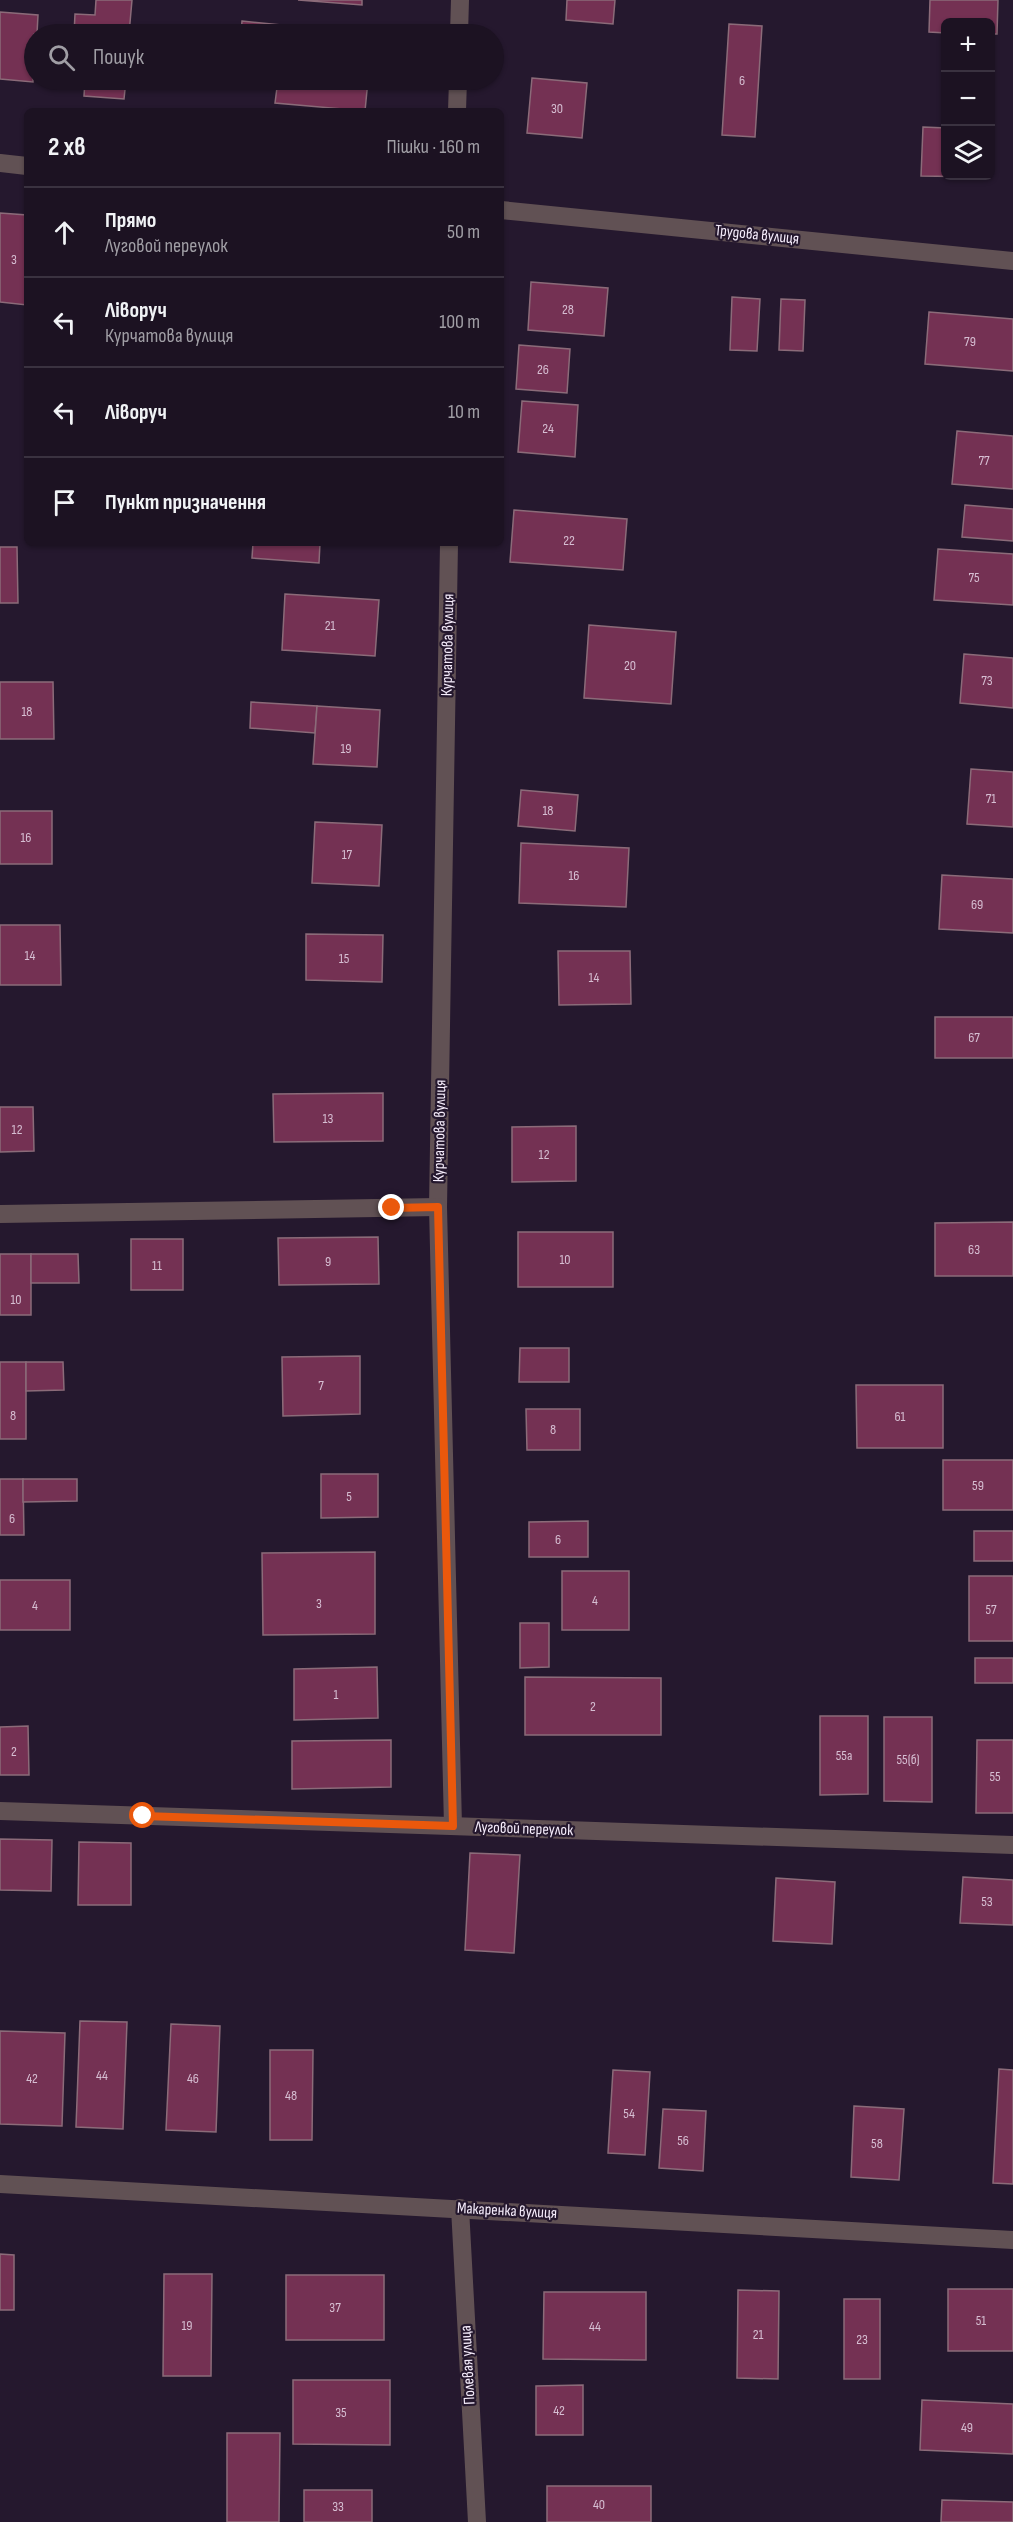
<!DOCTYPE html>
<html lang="uk">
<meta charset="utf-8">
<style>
body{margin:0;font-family:"Sofia Sans Condensed",sans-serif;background:#251b2a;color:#f1f3f6}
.controls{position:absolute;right:18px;top:18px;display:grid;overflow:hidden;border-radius:9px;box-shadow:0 2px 4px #0004}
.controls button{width:54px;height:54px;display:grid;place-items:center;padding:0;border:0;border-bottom:2px solid #3a3240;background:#1c1222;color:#f1f3f6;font:30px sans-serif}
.stop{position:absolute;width:18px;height:18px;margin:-14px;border:4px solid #ea580c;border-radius:50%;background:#fff}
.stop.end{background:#ea580c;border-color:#fff;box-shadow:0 2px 6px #0008}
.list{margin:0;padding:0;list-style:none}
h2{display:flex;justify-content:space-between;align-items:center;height:78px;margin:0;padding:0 24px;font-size:26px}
h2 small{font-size:20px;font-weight:400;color:#a09ea5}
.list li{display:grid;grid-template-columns:39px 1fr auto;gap:18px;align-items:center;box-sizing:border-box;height:90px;padding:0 24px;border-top:2px solid #3a3240}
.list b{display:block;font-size:22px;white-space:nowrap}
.list p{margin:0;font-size:20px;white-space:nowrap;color:#a09ea5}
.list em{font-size:20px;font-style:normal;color:#a09ea5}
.icon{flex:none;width:33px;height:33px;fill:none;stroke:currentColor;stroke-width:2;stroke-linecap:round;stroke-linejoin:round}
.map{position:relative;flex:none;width:1013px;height:2522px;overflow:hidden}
.search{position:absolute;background:#1c1222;box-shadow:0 2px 4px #0004;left:24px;top:24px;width:480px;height:66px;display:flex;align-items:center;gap:15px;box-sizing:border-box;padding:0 21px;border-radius:33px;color:#a09ea5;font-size:22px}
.panel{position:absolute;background:#1c1222;box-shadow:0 2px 4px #0004;left:24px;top:108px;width:480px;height:438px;border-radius:9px}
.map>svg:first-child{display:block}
</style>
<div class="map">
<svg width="1013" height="2522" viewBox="0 0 1013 2522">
<rect width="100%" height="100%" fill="#25182e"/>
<g fill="#743153" stroke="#8b6b79" stroke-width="1.5">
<path d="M96 0H132L129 34H74L75 14 95 15Z"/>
<path d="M298 0H362V5Z"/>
<path d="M567 0H615L613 24 566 20Z"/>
<path d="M930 0H998L997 34H990V22H946V33L929 32Z"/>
<path d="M0 12 38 15 37 34H34L33 82 0 79Z"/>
<path d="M242 21 321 29 320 34H241Z"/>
<path d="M729 24 762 26 755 137 722 135Z"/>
<path d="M532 78 587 83 582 138 527 133Z"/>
<path d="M85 80H126L124 99 84 96Z"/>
<path d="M278 80H368L365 111 275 103Z"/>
<path d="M923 127 946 128V176L986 177 921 176Z"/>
<path d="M0 213 27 215V305L0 302Z"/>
<path d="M531 282 608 288 604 336 528 330Z"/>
<path d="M732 297 760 299 757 351 730 350Z"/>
<path d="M781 299 805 300 803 351 779 350Z"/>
<path d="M929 312 1013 319V371L925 364Z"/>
<path d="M519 345 570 349 567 393 516 389Z"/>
<path d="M522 401 578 405 575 457 518 452Z"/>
<path d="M957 431 1013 436V489L952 484Z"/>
<path d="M965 505 1013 509V541L962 537Z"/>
<path d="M514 510 627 519 623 570 510 562Z"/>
<path d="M253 543H320L319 563 252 558Z"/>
<path d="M0 547H17L18 603H0Z"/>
<path d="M938 549 1013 554V605L934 600Z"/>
<path d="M285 594 379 600 375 656 282 650Z"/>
<path d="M589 625 676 632 671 704 584 698Z"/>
<path d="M964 654 1013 658V708L960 703Z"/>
<path d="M0 682H53L54 739H0Z"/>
<path d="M251 702 317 706 315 733 250 728Z"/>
<path d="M317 706 380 710 377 767 313 764Z"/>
<path d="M971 769 1013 772V827L967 824Z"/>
<path d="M521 790 578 795 575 831 518 826Z"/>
<rect x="0" y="811" width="52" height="53"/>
<path d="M315 822 382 825 379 886 312 883Z"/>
<path d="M521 843 629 848 626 907 519 903Z"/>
<path d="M942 875 1013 879V933L939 929Z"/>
<path d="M0 925H60L61 985H0Z"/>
<path d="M306 934 383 935 382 982 306 980Z"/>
<path d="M558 951H630L631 1004 559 1005Z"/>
<rect x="935" y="1017" width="78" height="41"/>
<path d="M383 1093V1141L274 1142 273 1094Z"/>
<path d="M0 1107H33L34 1151 0 1152Z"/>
<path d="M576 1126V1181L512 1182V1127Z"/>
<path d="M1013 1222V1276H935V1223Z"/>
<rect x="518" y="1232" width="95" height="55"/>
<path d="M378 1237 379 1284 279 1285 278 1238Z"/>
<rect x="131" y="1239" width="52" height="51"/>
<rect x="0" y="1254" width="31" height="61"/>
<path d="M31 1254H78L79 1283H31Z"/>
<path d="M520 1348H569V1382H519Z"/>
<path d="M360 1356V1414L283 1416 282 1357Z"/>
<rect x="0" y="1362" width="26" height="77"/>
<path d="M26 1362H63L64 1390 26 1391Z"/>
<path d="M856 1385H943V1448H857Z"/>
<path d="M526 1409H580V1450H527Z"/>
<rect x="943" y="1460" width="70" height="50"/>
<path d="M321 1474H378V1517L321 1518Z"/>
<path d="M0 1479H23L24 1535H0Z"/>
<path d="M23 1479H77V1501L23 1502Z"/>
<path d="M588 1521V1557H529V1522Z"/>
<rect x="974" y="1531" width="39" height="30"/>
<path d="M375 1552V1634L263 1635 262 1553Z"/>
<rect x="562" y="1571" width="67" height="59"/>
<rect x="969" y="1576" width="44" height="65"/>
<rect x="0" y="1580" width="70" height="50"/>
<path d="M520 1623H549V1667L520 1668Z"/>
<rect x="975" y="1658" width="38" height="25"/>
<path d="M377 1667 378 1718 294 1720V1669Z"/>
<path d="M525 1677 661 1678V1735H525Z"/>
<path d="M820 1716H868V1794L820 1795Z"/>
<path d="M884 1717H932V1802L884 1801Z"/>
<path d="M28 1726 29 1775H0V1727Z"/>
<path d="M391 1740V1787L292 1789V1741Z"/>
<path d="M977 1740H1013V1813H976Z"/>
<path d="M0 1839 52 1840 51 1891 0 1890Z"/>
<path d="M79 1842 131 1843V1905H78Z"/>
<path d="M470 1853 520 1855 514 1953 465 1950Z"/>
<path d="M963 1877 1013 1880V1925L960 1923Z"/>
<path d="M776 1878 835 1882 832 1944 773 1941Z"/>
<path d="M80 2021 127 2022 123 2129 76 2127Z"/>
<path d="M171 2024 220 2026 216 2132 166 2130Z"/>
<path d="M0 2031 65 2033 62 2126 0 2124Z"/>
<path d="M270 2050H313L312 2140H270Z"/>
<path d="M999 2069 1013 2070V2184L993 2183Z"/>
<path d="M613 2070 650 2072 645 2155 608 2153Z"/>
<path d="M854 2106 904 2109 899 2180 851 2177Z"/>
<path d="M663 2109 706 2111 703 2171 659 2168Z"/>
<path d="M0 2254 14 2255V2310H0Z"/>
<path d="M164 2274H212L211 2376H163Z"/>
<rect x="286" y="2275" width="98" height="65"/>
<rect x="948" y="2289" width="65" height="62"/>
<path d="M738 2290 779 2291 778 2379 737 2378Z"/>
<path d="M544 2292H646V2360L543 2359Z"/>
<rect x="844" y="2299" width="36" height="80"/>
<path d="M293 2380H390V2445L293 2444Z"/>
<path d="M583 2385V2435H536V2386Z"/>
<path d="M922 2400 1013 2404V2454L920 2450Z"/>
<path d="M227 2433H280L279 2522H227Z"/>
<rect x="547" y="2486" width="104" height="36"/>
<rect x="304" y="2490" width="68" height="32"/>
<path d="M942 2500 1013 2502V2522H941Z"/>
</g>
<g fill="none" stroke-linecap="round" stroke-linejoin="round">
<g stroke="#615154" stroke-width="18">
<path d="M459 34 460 0"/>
<path d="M457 111 458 80"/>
<path d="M0 163 27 166"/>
<path d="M501 210 1013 261"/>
<path d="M449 543 438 1207 453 1826"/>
<path d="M0 1214 438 1207"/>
<path d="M0 1811 1013 1845"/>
<path d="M0 2184 1013 2240"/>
<path d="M460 2208 477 2522"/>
</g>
</g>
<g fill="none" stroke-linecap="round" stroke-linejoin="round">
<path stroke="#ea580c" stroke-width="8" d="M143 1816 453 1826 438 1207 392 1208"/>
</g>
<g text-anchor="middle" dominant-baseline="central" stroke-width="4.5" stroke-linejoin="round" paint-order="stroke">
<g font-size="14" fill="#d6bed2">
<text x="742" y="80">6</text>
<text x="557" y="108">30</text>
<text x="14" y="259">3</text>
<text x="568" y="309">28</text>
<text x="970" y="341">79</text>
<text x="543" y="369">26</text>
<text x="548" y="428">24</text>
<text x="984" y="460">77</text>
<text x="569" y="540">22</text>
<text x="974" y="577">75</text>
<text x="330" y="625">21</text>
<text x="630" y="665">20</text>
<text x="987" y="680">73</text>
<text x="27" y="711">18</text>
<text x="346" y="748">19</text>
<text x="991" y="798">71</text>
<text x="548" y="810">18</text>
<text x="26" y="837">16</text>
<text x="347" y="854">17</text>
<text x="574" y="875">16</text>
<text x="977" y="904">69</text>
<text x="30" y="955">14</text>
<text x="344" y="958">15</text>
<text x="594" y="977">14</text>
<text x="974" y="1037">67</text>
<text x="328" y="1118">13</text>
<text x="17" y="1129">12</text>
<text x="544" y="1154">12</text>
<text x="974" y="1249">63</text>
<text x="565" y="1259">10</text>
<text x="328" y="1261">9</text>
<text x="157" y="1265">11</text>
<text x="16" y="1299">10</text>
<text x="321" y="1385">7</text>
<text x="13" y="1415">8</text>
<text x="900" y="1416">61</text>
<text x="553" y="1429">8</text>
<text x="978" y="1485">59</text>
<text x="349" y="1496">5</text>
<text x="12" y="1518">6</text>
<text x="558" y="1539">6</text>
<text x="595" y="1600">4</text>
<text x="319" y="1603">3</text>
<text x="35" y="1605">4</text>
<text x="991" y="1609">57</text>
<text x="336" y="1694">1</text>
<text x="593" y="1706">2</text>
<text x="14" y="1751">2</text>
<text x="844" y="1755">55а</text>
<text x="908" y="1759">55(б)</text>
<text x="995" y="1776">55</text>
<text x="987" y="1901">53</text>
<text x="102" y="2075">44</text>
<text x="32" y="2078">42</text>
<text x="193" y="2078">46</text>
<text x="291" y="2095">48</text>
<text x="629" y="2113">54</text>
<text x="683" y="2140">56</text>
<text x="877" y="2143">58</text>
<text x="335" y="2307">37</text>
<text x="981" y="2320">51</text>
<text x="187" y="2325">19</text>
<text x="595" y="2326">44</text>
<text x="758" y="2334">21</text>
<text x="862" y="2339">23</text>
<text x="559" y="2410">42</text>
<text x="341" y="2412">35</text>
<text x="967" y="2427">49</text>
<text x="599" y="2504">40</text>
<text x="338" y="2506">33</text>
</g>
<g font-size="16" fill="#f6edfc" stroke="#25182e">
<text transform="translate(757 235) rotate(6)">Трудова вулиця</text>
<text transform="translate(448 645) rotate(-89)">Курчатова вулиця</text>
<text transform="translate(440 1131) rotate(-89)">Курчатова вулиця</text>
<text transform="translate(524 1829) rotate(2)">Луговой переулок</text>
<text transform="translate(507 2211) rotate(3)">Макаренка вулиця</text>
<text transform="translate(468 2365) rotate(-93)">Полевая улица</text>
</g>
</g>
</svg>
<div class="controls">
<button>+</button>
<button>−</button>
<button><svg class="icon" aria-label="layers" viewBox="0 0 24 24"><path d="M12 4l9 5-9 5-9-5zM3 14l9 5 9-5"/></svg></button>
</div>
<div class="stop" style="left:143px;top:1816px"></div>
<div class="stop end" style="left:392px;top:1208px"></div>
<div class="search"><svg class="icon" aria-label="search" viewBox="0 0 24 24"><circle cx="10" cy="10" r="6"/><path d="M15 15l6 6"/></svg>Пошук</div>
<section class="panel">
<h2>2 хв<small>Пішки · 160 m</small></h2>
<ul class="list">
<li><svg class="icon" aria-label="ahead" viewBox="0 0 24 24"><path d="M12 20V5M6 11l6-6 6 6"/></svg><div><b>Прямо</b><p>Луговой переулок</p></div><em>50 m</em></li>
<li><svg class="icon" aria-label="left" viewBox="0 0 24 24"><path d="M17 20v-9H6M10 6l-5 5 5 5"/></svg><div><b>Ліворуч</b><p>Курчатова вулиця</p></div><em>100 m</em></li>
<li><svg class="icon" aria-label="left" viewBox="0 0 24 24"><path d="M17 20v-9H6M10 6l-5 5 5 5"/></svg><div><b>Ліворуч</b></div><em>10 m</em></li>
<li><svg class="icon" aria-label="arrive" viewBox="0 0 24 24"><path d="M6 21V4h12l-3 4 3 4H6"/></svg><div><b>Пункт призначення</b></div></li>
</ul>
</section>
</div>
